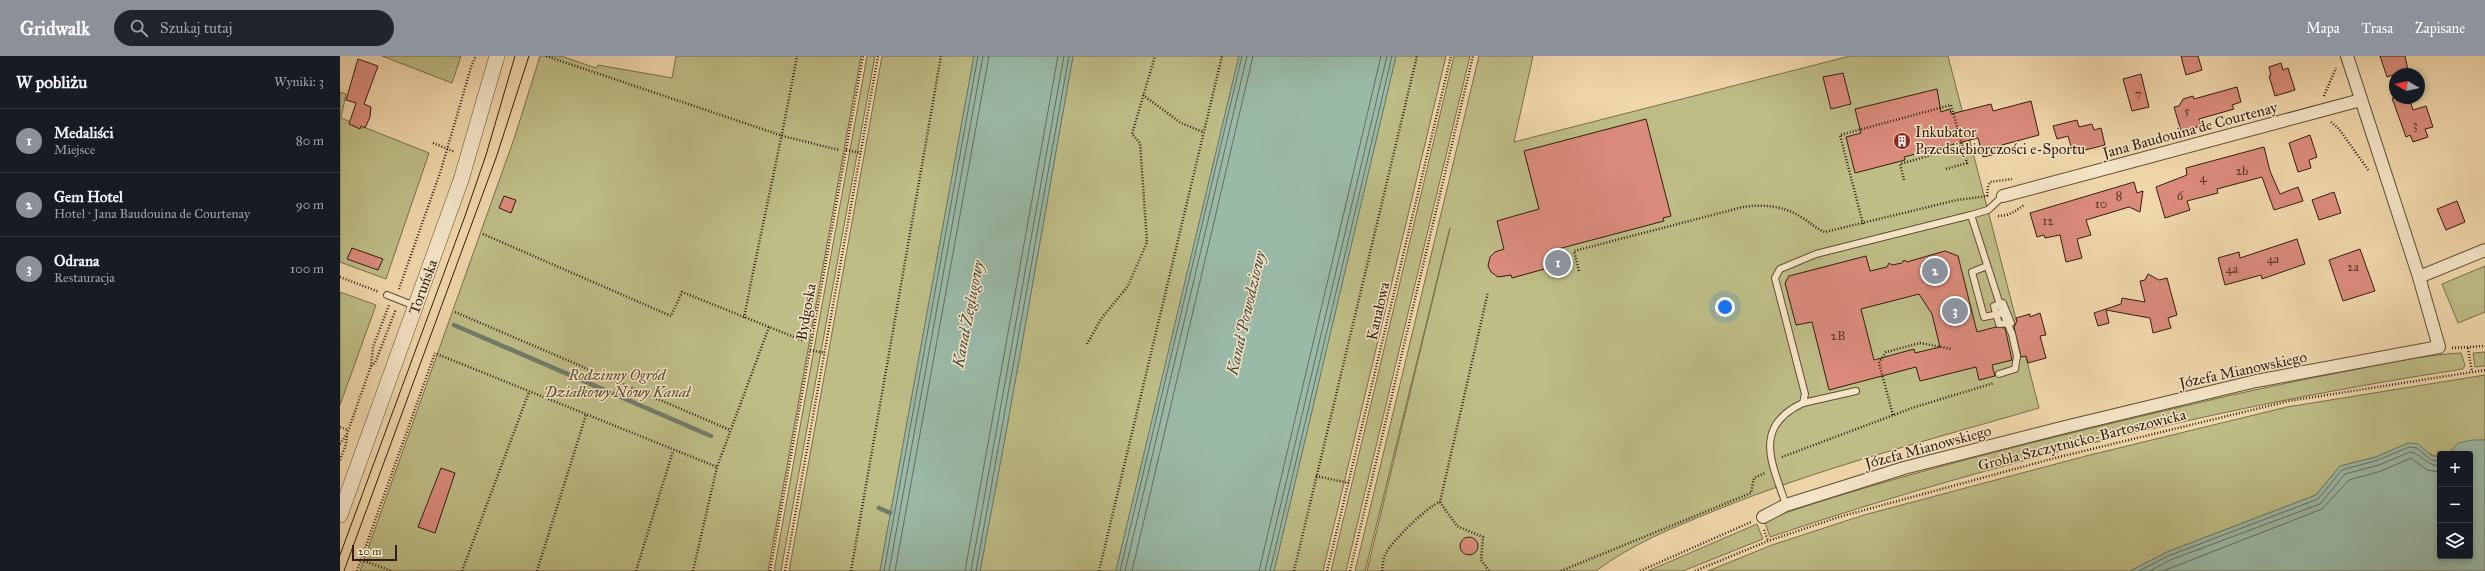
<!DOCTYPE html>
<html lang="pl">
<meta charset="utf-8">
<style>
body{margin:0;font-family:"IM FELL Great Primer",serif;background:#20242c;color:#f1f3f6}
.controls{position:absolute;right:12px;bottom:12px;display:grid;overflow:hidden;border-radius:4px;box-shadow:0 2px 6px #0003}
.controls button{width:36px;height:36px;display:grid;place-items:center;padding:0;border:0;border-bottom:1px solid #363941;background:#171b24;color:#f1f3f6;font:20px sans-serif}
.compass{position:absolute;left:2049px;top:12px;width:36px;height:36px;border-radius:50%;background:#171b24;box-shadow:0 2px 6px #0003;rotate:279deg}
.scale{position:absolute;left:12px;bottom:10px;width:45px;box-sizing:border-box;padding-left:4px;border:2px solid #321e0f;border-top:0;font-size:11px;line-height:14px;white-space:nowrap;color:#321e0f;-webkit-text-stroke:3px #f5e5c8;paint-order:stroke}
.you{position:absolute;left:1385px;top:251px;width:14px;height:14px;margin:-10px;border:3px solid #fff;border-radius:50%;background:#1a73e8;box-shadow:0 0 0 6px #1a73e833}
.badge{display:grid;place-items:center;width:26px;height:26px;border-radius:50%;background:#8c9099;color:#fff;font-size:13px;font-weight:700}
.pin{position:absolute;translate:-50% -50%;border:2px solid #fff;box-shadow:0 1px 4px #0006}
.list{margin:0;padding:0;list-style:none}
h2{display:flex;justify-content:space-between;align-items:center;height:52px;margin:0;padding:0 16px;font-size:17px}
h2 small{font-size:13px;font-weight:400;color:#9ea1a6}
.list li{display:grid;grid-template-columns:26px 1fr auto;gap:12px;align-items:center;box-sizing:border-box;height:64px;padding:0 16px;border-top:1px solid #363941}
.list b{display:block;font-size:15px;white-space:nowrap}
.list p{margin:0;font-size:13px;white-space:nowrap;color:#9ea1a6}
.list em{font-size:13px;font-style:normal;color:#9ea1a6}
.icon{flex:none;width:22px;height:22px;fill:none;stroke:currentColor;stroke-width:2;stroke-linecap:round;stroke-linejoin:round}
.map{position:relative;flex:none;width:2145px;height:515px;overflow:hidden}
header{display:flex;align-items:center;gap:24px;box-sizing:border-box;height:56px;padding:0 20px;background:#8c9099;color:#fff}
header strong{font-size:19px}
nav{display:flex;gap:22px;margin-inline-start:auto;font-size:14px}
.search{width:280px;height:36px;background:#20242c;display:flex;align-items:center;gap:10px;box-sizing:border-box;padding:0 14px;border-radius:22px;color:#9ea1a6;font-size:15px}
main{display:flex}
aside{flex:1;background:#171b24}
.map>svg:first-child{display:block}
</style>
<header>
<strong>Gridwalk</strong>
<div class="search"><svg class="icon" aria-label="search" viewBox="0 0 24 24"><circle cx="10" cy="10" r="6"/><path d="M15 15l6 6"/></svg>Szukaj tutaj</div>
<nav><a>Mapa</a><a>Trasa</a><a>Zapisane</a></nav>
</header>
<main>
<aside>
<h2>W pobliżu<small>Wyniki: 3</small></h2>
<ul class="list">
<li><span class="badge">1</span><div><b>Medaliści</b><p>Miejsce</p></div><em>80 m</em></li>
<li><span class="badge">2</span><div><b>Gem Hotel</b><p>Hotel · Jana Baudouina de Courtenay</p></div><em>90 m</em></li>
<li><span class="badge">3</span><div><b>Odrana</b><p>Restauracja</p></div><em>100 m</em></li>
</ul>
</aside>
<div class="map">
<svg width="2145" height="515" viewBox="0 0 2145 515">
<rect width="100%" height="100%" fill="#f0d7aa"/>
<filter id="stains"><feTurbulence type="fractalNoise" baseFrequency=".005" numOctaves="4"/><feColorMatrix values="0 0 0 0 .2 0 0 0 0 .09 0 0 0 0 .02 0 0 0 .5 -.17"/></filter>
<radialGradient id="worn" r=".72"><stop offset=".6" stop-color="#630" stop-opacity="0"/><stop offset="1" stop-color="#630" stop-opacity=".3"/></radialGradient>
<g fill="#bebd86" stroke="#786e4a">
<path d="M42 0H121L112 27Z"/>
<path d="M200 0H221L256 12 258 9 332 22 336 0H521L428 515H20L175 80Z"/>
<path d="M527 0H535L441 515H434Z"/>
<path d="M542 0H634L540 515H449Z"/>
<path d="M733 0H899L776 515H640C673 344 702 172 733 0Z"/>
<path d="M1056 0H1106L983 515H934Z"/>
<path d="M1114 0H1130L1006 515H991Z"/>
<path d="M1139 0H1193L1174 86 1510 0H1608L1699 352C1590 384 1479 412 1374 455 1332 472 1292 488 1256 515H1027L1110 172 1025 515H1015Z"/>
<path d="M0 36 6 38 1 62 89 97 46 223 0 206Z"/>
<path d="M2145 210V256L2118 267 2102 228Z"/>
<path d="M0 236 36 249 0 349Z"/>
<path d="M2145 296V310L2135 311 2133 297Z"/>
<path d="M2121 297 2125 309 2123 313C1888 349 1656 405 1430 481L1424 464C1562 417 1704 383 1845 350 1902 336 1960 324 2018 313 2051 306 2086 299 2121 297Z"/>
<path d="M2145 319V384L2118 387 2111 396 2100 398V401C2091 400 2079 391 2068 387L2036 401 2000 410 1976 439 1827 496 1790 515H1368L1432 489 1524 459 1746 400 1947 351Z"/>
<path d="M1417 468 1423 483 1343 515H1308Z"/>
</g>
<g fill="#9abaa8" stroke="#707c6b">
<path d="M634 0H733C702 172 673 344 640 515H540Z"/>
<path d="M899 0H1056L934 515H776Z"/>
<path d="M2133 384H2145V515H1790L1827 496 1976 439 2000 410 2036 401 2068 387 2078 388 2092 400 2100 401V500H2130V398H2108L2118 387Z"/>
</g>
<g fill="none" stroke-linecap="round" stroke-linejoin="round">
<g stroke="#666c5c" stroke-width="1">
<path d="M544 515 638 0"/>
<path d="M549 515 643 0"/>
<path d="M555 515 649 0"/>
<path d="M625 515 718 0"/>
<path d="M631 515 724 0"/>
<path d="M636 515 729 0"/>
<path d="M780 515 902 0"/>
<path d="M785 515 907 0"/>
<path d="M792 515 913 0"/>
<path d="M919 515 1041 0"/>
<path d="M925 515 1047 0"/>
<path d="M930 515 1052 0"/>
<path d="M1799 515 1828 500 1978 443 2002 414 2038 404 2069 391 2077 392 2091 404 2100 405"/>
<path d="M1810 515 1830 504 1980 448 2005 418 2039 409 2070 396C2082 398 2085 409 2100 410"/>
<path d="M1823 515 1982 453 2009 424 2041 415 2071 402 2087 414 2100 416"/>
</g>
<g stroke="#707c6b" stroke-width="4.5">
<path d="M114 269 371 380"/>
<path d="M539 452 550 457"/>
</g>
</g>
<g fill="#db8b7c" stroke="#321e0f" fill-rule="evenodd">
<path d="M1841 0H1858L1862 14 1846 19Z"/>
<path d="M2040 0H2065L2068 14 2047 21Z"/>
<path d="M18 3 38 10 24 48 31 51 30 61 25 72 21 70 20 73 9 68 16 47 6 44Z"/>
<path d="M1941 7 1943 14 1948 12 1955 34 1935 40 1929 20 1931 19 1929 11Z"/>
<path d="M1503 17 1511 48 1491 53 1483 21Z"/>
<path d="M1801 18 1809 51 1792 55 1783 23Z"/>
<path d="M1897 31 1901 46 1892 49 1894 53 1859 63 1861 70 1841 75 1834 51 1839 50 1843 43 1853 40 1854 43Z"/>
<path d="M1597 33 1601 56 1610 53 1611 58 1651 48 1653 55 1691 45 1699 79 1662 89 1664 96 1643 101 1638 82 1564 101 1565 104 1515 117 1506 81 1521 77 1515 53Z"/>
<path d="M2052 42H2069L2073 54 2086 50 2093 71 2085 73 2088 81 2073 86 2070 79 2066 81Z"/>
<path d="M1306 63 1331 160 1323 162 1324 165 1218 193 1221 205 1207 209 1208 212 1172 222 1171 219 1158 221 1151 216 1148 210 1150 201 1155 196 1164 193 1157 165 1199 153 1184 95Z"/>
<path d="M1737 64 1739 71 1752 68 1754 74 1761 72 1765 89 1733 97 1728 80 1717 83 1713 70Z"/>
<path d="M1970 79 1977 101 1969 104 1971 112 1958 116 1949 87Z"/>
<path d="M1924 91 1930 115 1940 138 1958 131 1963 145 1934 154 1922 121 1877 133 1878 137 1847 145 1850 154 1825 162 1816 131 1847 119 1846 112Z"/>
<path d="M1794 126 1797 137 1803 135 1800 156 1789 151 1746 164 1751 179 1737 183 1742 202 1726 206 1720 179 1705 182 1704 179 1697 181 1690 157Z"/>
<path d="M1994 136 2001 157 1979 164 1972 144Z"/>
<path d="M164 140 176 144 171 157 159 152Z"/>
<path d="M2117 145 2125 166 2106 174 2097 153Z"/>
<path d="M1957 183 1965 208 1922 223 1921 219 1885 229 1878 202 1899 196 1900 202Z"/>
<path d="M12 192 43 203 38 214 7 203Z"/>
<path d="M2020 193 2035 235 2003 245 1989 204Z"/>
<path d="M1605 195 1618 200 1637 276 1656 271 1665 272 1672 304 1652 309 1655 320 1639 324 1636 311 1580 325 1576 311 1489 334 1472 266 1456 269 1445 227 1449 220 1526 200 1530 215 1547 211 1549 207 1552 209 1562 207 1564 204 1567 206ZM1579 238 1592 258 1600 291 1575 297 1574 293 1534 304 1521 253Z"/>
<path d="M1808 218 1819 224 1827 222 1837 259 1828 262 1831 272 1813 277 1810 262 1766 254 1769 267 1758 270 1754 257 1781 248 1782 242 1805 246 1800 225 1805 224Z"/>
<path d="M1700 257 1706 279 1700 280 1706 302 1688 307 1686 300 1681 301 1674 271 1677 265 1676 262 1690 258V261Z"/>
<path d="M101 412 115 417 95 477 78 471Z"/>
<circle cx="1129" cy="490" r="9"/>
</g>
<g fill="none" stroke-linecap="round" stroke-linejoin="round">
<g stroke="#624c36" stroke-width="8">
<g id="service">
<path d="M1631 159 1648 154 1663 140"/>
<path d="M1647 210 1632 216 1644 261 1663 257"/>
<path d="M47 239 75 250"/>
<path d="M1663 247 1671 267 1659 268 1654 250Z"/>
<path d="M1463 347 1516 335"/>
<path d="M1446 449C1433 409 1411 371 1463 347L1465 338 1435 222 1440 213 1476 198 1631 159 1661 252 1672 278 1677 300 1675 313 1659 318"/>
</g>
</g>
<g stroke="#624c36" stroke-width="14">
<g id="minor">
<path d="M1663 140 2021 44"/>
<path d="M2079 221 2145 194"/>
<path d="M1423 461 1446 449 1564 412 1725 371 1916 325 2099 291 2079 221 2007 0"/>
</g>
</g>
<g stroke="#624c36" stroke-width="16">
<path id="tertiary" d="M0 459 121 124 157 0"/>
</g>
<g stroke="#321e0f" stroke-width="2.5" stroke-dasharray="1 2" stroke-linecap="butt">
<path d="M206 0 443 80 499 94"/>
<path d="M803 39 841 67 863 76"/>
<path d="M1984 40 1996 12"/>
<path d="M1991 66 1999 73 2029 115"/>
<path d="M93 87 115 96"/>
<path d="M506 94 521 97"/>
<path d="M1564 124 1560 108 1623 90"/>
<path d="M1647 140 1648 130 1650 126 1672 123"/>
<path d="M1658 160C1669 160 1676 155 1685 148"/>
<path d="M1523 168 1500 79 1611 49 1627 107 1606 113"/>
<path d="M143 178 331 260 342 236 464 285"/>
<path d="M1239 215 1234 195 1403 151C1424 148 1444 150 1461 161 1470 166 1476 173 1485 176L1617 144 1648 140"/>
<path d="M0 221 39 236"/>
<path d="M59 233 101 114 132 8 136 0"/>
<path d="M115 256 390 374"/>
<path d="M404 262C421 174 441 88 457 0"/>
<path d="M747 288 761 263 788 230 807 186 800 87 792 78 815 0"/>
<path d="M2112 292 2145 290"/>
<path d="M2128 292 2132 316"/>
<path d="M470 294 485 297"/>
<path d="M97 298 377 411"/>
<path d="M31 310 35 307 56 253"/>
<path d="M1553 359 1539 307 1546 296 1580 287 1612 293"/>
<path d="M0 371 8 374"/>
<path d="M0 388 7 378 31 310 33 291 49 249"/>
<path d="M1442 401 1575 351 1654 327"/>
<path d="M0 404 6 388 7 379"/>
<path d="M976 420 1009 427"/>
<path d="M1100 446 1117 470 1143 481 1141 504 1149 515"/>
<path d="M1424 474 1428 485"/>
<path d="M24 505 52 515"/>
<path d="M17 515 95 297"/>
<path d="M122 515 189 336"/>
<path d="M197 515 246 359"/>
<path d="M296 515 333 395"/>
<path d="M353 515 377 411 429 271"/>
<path d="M430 515 523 0"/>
<path d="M445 515 538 0"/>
<path d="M511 515 601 0"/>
<path d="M759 515 882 0"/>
<path d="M954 515 1077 0"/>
<path d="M987 515 1111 0"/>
<path d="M1010 515 1133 0"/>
<path d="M1042 515C1043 509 1043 502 1046 497 1051 486 1089 449 1100 446L1148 236"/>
<path d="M1221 515 1411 437 1414 422 1425 417"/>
<path d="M1300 515 1411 466"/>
<path d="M1355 515 1428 485 1499 461 1715 402 1949 345 2145 314"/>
</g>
<use href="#service" stroke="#f5e5c8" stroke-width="6"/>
<use href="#minor" stroke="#f5e5c8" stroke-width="12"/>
<use href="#tertiary" stroke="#f5e5c8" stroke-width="15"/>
<g stroke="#321e0f" stroke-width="1">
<path d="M0 499 125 160 146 99 175 0"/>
<path d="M4 515 156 102 189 0"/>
</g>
</g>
<defs>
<g id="building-disc" transform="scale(0.9)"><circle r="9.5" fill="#8f2418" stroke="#f5e5c8"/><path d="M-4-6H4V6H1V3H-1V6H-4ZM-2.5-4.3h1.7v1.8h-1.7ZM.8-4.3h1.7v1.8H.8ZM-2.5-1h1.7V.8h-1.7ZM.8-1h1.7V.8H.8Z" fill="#fff"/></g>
</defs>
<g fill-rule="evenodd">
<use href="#building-disc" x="1562" y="85"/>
</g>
<g text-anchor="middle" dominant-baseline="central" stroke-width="3" stroke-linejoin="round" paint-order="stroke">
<g font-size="13" fill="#5c392a">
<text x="1798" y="38">7</text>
<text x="1847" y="55">5</text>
<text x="2075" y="69">3</text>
<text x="1902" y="115">2b</text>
<text x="1863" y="122">4</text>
<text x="1779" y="140">8</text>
<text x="1840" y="140">6</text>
<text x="1761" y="148">10</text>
<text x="1708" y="165">12</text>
<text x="1933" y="203">4a</text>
<text x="2013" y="211">2a</text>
<text x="1892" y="213">4a</text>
<text x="1498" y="280">2B</text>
</g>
<g font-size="15" fill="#321e0f" stroke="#f5e5c8">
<text transform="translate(1850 74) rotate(-15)">Jana Baudouina de Courtenay</text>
<text transform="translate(83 231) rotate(-70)">Toruńska</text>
<text transform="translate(1038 255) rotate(-77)">Kanałowa</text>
<text transform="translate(466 256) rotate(-80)">Bydgoska</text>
<text transform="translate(1903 314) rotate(-12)">Józefa Mianowskiego</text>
<text transform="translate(1742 384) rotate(-14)">Grobla Szczytnicko-Bartoszowicka</text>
<text transform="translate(1588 391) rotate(-15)">Józefa Mianowskiego</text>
</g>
<g font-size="15" fill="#321e0f" stroke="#f5e5c8" text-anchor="start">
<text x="1575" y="76">Inkubator<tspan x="1575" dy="17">Przedsiębiorczości e-Sportu</tspan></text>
</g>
<g font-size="15" font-style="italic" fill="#5c4e33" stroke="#f5e5c8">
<text x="277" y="319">Rodzinny Ogród<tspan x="277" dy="17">Działkowy Nowy Kanał</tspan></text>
</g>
<g font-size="16" font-style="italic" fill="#514d3d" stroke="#f5e5c8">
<text transform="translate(906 257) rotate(-77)">Kanał Powodziowy</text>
<text transform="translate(628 258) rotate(-79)">Kanał Żeglugowy</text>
</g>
</g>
<rect width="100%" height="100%" filter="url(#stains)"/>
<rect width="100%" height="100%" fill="url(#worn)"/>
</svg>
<div class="controls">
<button>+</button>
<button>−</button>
<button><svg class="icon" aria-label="layers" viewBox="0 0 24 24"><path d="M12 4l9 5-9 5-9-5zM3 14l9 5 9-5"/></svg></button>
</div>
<svg class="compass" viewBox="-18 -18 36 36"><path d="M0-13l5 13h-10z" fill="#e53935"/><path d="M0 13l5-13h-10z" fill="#9ea1a6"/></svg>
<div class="scale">20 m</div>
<div class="you"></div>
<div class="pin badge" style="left:1218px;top:207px">1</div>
<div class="pin badge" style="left:1595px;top:215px">2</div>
<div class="pin badge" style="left:1615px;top:255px">3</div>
</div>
</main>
